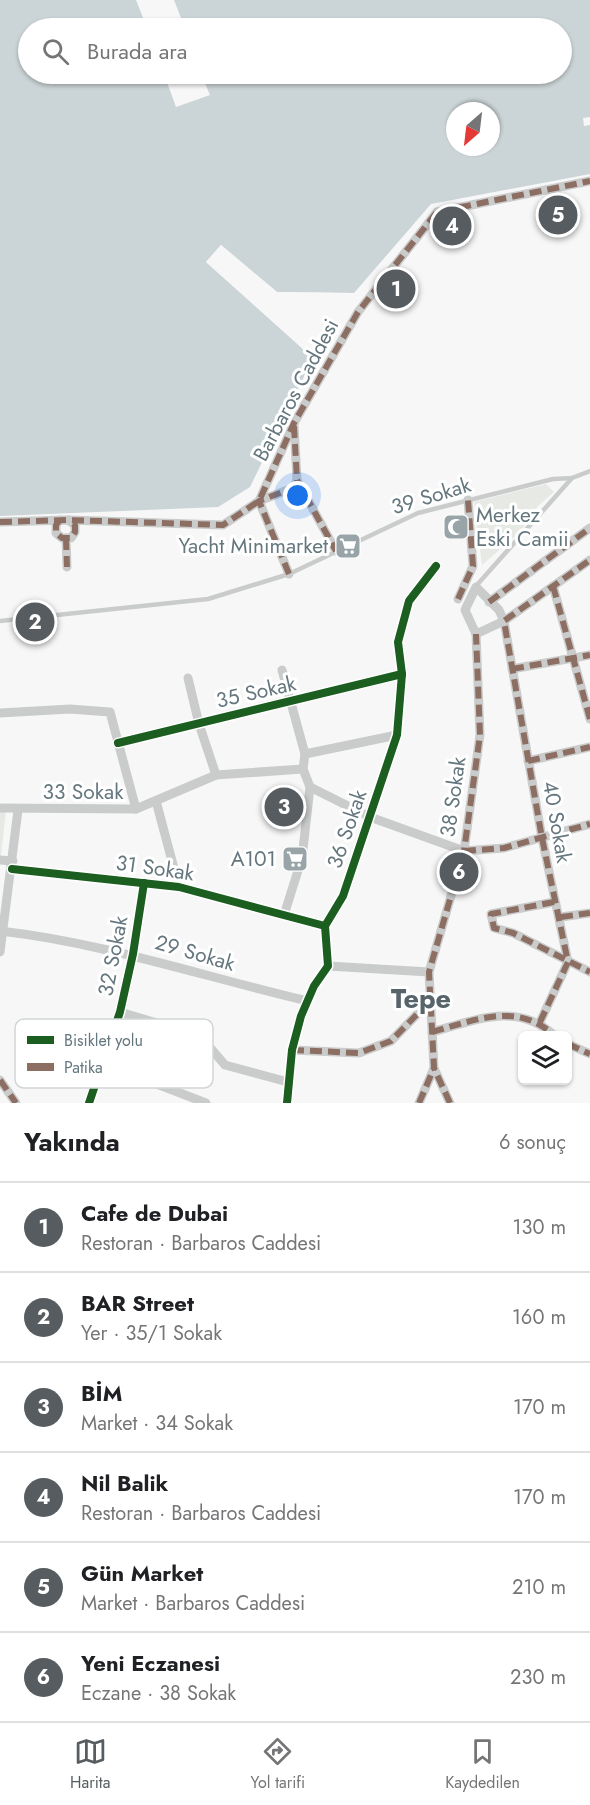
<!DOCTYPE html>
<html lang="tr">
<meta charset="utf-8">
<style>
body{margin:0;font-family:Jost,sans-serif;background:#f6f6f6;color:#202124}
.controls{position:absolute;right:18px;bottom:18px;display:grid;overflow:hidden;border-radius:9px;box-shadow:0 2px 4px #0004}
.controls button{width:54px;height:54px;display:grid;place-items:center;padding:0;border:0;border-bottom:2px solid #e0e0e0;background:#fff;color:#202124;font:30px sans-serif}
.compass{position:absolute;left:446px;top:102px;width:54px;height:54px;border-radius:50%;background:#fff;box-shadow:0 2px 4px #0004;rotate:208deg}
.you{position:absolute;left:298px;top:496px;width:21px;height:21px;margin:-15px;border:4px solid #fff;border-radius:50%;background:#1a73e8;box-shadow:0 0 0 9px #1a73e833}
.badge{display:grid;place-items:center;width:39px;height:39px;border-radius:50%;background:#565c5f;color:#fff;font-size:20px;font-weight:700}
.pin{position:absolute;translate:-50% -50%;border:3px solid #fff;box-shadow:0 2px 6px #0006}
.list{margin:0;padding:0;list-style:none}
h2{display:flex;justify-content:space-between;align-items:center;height:78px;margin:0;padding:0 24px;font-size:26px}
h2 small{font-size:20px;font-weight:400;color:#757577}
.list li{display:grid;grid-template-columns:39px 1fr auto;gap:18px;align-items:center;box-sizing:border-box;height:90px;padding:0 24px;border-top:2px solid #e0e0e0}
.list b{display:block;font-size:22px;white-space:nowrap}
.list p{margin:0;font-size:20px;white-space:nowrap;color:#757577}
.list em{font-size:20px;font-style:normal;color:#757577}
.icon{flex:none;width:33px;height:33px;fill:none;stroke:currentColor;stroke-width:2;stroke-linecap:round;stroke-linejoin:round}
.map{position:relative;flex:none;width:590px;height:1103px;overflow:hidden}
.search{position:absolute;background:#fff;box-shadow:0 2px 4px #0004;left:18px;right:18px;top:18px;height:66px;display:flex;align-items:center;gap:15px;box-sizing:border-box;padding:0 21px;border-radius:33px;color:#757577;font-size:22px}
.sheet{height:618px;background:#fff}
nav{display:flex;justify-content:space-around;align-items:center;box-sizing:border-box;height:84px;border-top:2px solid #e0e0e0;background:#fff;font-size:16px;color:#757577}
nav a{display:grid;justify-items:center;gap:3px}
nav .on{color:#565c5f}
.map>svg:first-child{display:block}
</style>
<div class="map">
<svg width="590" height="1103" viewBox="0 0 590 1103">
<rect width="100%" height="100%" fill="#f7f7f7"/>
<g fill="#e6e9e4">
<path d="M546 484 554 492 538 506 520 532 482 565 474 502Z"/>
<path d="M0 809 6 810 1 856H0Z"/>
</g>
<path fill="#cbd4d6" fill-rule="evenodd" d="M0 0H590V117L583 118 584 126 590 125V174L431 204 354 293 277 292 221 245 206 262 313 358 250 487 218 507 0 516ZM28 28H562V74H28ZM455 111H491V147H455Z"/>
<g fill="#f7f7f7">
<path d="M136 0H174L185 28H147Z"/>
<path d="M164 74H201L210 95 176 107Z"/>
<path d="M221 245 277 292 354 293 352 296 276 295 221 249 210 261 315 355 313 358 206 262Z"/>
</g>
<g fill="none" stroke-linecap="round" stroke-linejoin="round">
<g stroke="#cacccc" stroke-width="4.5">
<path d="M476 586 572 478"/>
<path d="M0 621 208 599 289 574 418 513 553 479 572 478 590 471"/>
</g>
<g stroke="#cacccc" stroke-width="9">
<path d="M294 425 297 480 336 551"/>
<path d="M60 520 56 525V533L62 538H71L75 532V525L68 520"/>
<path d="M0 522 68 520 223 525 259 501 294 423 358 312 437 212 590 181"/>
<path d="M66 538 67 567"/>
<path d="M289 574 259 501 293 488 297 480"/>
<path d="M553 586 590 719"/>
<path d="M476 587 499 610 504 621 476 634 465 610Z"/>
<path d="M458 599 473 566 468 500"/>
<path d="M489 602 590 528"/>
<path d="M512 669 590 655"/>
<path d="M282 670 305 754 303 769 310 787 302 858 284 915"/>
<path d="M188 678 199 724 216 775"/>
<path d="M0 713 70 709 110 712 136 809"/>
<path d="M118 743 402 674"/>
<path d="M305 754 397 735"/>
<path d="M528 761 590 747"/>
<path d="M310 787 370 817 464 851 504 848 590 824"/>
<path d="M156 801 179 887"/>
<path d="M0 808 136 809 216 775 303 769"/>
<path d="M0 860 13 861"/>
<path d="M12 869 179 887 325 926"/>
<path d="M554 902 491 914 494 928 513 933 590 972"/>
<path d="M561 917 590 913"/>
<path d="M0 931C105 943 205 977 308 1001"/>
<path d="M0 952 18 810"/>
<path d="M328 966 429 972"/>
<path d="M120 1012 200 1036 225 1065 288 1082"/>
<path d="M540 1022 568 962 542 838 504 621 590 560"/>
<path d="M432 1032C476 1020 517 1001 555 1036"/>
<path d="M568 1044 590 1054"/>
<path d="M292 1050 359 1053 391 1041 430 1001"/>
<path d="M102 1063 206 1103"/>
<path d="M0 1080 16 1103"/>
<path d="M89 1103 120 1012 133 954 144 883"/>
<path d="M287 1103 292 1050 301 1016 314 986 328 966 325 926 343 896 397 735 402 674 398 642 409 601 436 566"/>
<path d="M419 1103 434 1068"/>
<path d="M450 1103 434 1068 429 972 464 851 480 735 476 634"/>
</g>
<g stroke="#8d6e63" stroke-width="6" stroke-dasharray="12 6" stroke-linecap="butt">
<path d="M294 426 297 480 336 551"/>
<path d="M60 520 56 525V533L62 538H71L75 532V525L68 520"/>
<path d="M0 522 68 520 223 525 259 501 294 423 358 312 437 212 590 181"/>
<path d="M66 538 67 567"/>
<path d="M289 574 259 501 293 488 297 480"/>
<path d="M553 586 590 719"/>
<path d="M458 599 473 566 468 500"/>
<path d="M489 602 590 528"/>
<path d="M512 669 590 655"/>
<path d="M528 761 590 747"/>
<path d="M464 851 504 848 590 824"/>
<path d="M554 902 491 914 494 928 513 933 590 972"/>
<path d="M561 917 590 913"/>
<path d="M540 1022 568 962 542 838 504 621 590 560"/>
<path d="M432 1032C476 1020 517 1001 555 1036"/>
<path d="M568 1044 590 1054"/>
<path d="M292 1050 359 1053 391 1041 430 1001"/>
<path d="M0 1080 16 1103"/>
<path d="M419 1103 434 1068"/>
<path d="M450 1103 434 1068 429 972 464 851 480 735 476 634"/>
</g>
<g stroke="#fff" stroke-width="11">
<g id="cycleway">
<path d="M118 743 402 674"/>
<path d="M12 869 179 887 325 926"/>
<path d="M89 1103 120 1012 133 954 144 883"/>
<path d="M287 1103 292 1050 301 1016 314 986 328 966 325 926 343 896 397 735 402 674 398 642 409 601 436 566"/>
</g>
</g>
<use href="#cycleway" stroke="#1b5e20" stroke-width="8"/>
</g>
<defs>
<g id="mosque-square" transform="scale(1.35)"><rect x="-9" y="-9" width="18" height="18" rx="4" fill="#98a4a8" stroke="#fff"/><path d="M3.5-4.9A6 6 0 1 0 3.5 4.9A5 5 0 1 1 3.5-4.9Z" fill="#fff"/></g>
<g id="supermarket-square" transform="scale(1.35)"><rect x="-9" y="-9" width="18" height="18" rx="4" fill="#98a4a8" stroke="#fff"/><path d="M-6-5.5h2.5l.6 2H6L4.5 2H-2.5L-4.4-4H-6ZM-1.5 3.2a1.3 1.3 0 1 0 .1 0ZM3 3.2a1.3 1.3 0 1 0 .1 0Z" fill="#fff"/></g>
</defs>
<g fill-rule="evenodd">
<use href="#mosque-square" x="456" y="527"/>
<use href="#supermarket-square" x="348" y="546"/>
<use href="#supermarket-square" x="295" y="859"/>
</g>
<g text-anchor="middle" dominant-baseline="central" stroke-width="6" stroke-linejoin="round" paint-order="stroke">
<g font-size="21" fill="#65777e" stroke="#fff">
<text transform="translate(296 390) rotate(-62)">Barbaros Caddesi</text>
<text transform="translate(431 496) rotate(-17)">39 Sokak</text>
<text transform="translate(256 692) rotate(-13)">35 Sokak</text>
<text x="83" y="792">33 Sokak</text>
<text transform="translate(453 797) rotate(-82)">38 Sokak</text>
<text transform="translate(557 822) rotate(80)">40 Sokak</text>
<text transform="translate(347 829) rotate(-71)">36 Sokak</text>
<text transform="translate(155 868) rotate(8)">31 Sokak</text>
<text transform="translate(195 953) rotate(16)">29 Sokak</text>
<text transform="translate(113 956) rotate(-79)">32 Sokak</text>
</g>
<g font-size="21" fill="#65777e" stroke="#fff" text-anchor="end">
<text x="476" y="515" text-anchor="start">Merkez<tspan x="476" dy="24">Eski Camii</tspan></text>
<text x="328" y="546">Yacht Minimarket</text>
<text x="276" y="859">A101</text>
</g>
<g font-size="27" font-weight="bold" fill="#57646a" stroke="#fff">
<text x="421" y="998">Tepe</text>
</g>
</g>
<rect x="15" y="1019" width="198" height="69" rx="9" fill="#fff" stroke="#d1d6d8" stroke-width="1.5"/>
<rect x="27" y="1036" width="27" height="8" fill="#1b5e20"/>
<rect x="27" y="1063" width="27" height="8" fill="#8d6e63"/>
<g font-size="16" fill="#65777e">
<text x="64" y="1046">Bisiklet yolu</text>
<text x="64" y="1073">Patika</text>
</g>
</svg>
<div class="controls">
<button><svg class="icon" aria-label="layers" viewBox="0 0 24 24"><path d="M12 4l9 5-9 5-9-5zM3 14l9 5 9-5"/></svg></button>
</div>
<svg class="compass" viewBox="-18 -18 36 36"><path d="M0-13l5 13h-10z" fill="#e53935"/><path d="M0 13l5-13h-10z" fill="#757577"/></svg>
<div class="you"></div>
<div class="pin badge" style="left:396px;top:289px">1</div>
<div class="pin badge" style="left:35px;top:622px">2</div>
<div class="pin badge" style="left:284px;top:807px">3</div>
<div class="pin badge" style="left:452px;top:226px">4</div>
<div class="pin badge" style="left:558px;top:215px">5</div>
<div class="pin badge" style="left:459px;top:872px">6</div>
<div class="search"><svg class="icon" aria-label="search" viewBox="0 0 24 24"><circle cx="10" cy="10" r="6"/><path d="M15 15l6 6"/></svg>Burada ara</div>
</div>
<section class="sheet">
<h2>Yakında<small>6 sonuç</small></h2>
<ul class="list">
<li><span class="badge">1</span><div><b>Cafe de Dubai</b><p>Restoran · Barbaros Caddesi</p></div><em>130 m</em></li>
<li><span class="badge">2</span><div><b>BAR Street</b><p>Yer · 35/1 Sokak</p></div><em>160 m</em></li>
<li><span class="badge">3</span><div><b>BİM</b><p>Market · 34 Sokak</p></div><em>170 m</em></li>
<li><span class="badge">4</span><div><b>Nil Balik</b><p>Restoran · Barbaros Caddesi</p></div><em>170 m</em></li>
<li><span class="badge">5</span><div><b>Gün Market</b><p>Market · Barbaros Caddesi</p></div><em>210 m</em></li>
<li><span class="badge">6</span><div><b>Yeni Eczanesi</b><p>Eczane · 38 Sokak</p></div><em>230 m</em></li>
</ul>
</section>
<nav>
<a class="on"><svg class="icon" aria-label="map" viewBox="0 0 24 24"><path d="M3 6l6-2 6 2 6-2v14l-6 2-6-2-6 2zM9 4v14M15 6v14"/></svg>Harita</a>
<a><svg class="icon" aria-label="directions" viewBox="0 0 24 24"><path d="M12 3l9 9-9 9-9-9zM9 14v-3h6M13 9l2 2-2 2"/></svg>Yol tarifi</a>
<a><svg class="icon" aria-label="saved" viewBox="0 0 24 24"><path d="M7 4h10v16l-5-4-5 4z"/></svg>Kaydedilen</a>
</nav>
